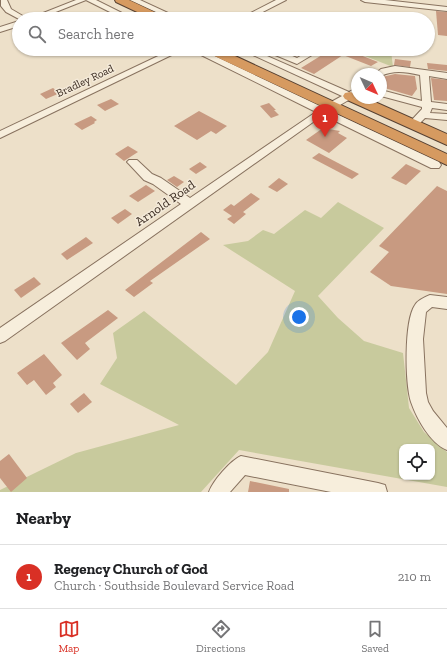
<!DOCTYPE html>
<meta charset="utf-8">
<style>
body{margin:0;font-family:"Zilla Slab",serif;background:#f2f2f2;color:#202124}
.controls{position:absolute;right:12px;bottom:12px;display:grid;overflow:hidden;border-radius:8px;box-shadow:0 1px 3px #0004}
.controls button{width:36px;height:36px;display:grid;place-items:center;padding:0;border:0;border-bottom:1px solid #e0e0e0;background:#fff;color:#202124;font:20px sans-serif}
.compass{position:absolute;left:351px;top:68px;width:36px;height:36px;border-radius:50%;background:#fff;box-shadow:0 1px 3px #0004;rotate:134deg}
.you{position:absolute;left:299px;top:317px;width:14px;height:14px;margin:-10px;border:3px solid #fff;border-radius:50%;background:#1a73e8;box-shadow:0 0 0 6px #1a73e833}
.badge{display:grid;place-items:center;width:26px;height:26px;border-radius:50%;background:#d93025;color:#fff;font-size:13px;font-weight:700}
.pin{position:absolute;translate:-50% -33px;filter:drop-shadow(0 1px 2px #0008)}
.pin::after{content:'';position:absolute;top:21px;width:14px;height:12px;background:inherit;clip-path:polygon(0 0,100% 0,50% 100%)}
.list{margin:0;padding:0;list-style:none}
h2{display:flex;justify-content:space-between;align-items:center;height:52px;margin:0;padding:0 16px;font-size:17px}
h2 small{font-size:13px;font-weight:400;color:#757577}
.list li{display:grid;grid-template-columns:26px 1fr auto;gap:12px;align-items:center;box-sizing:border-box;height:64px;padding:0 16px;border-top:1px solid #e0e0e0}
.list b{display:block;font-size:15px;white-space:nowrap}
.list p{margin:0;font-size:13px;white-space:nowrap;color:#757577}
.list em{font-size:13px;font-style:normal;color:#757577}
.icon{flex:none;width:22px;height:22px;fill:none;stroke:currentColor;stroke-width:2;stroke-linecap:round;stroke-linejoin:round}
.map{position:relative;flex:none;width:447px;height:492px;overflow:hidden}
.search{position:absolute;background:#fff;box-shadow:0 1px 3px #0004;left:12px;right:12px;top:12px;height:44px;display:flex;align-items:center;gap:10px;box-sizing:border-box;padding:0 14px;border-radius:22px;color:#757577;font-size:15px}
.sheet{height:116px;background:#fff}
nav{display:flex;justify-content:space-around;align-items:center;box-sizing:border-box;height:56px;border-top:1px solid #e0e0e0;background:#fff;font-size:11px;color:#757577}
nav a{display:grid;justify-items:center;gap:2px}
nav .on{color:#d93025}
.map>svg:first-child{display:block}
</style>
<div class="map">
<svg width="447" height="492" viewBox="0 0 447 492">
<rect width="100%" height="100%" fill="#ede0c9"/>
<g fill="#c8ca9d" fill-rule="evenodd">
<path d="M391 51 393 67 365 56Z"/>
<path d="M338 202 384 228 318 296 338 318 364 341 403 353 409 408 424 432 447 452V487L239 450 201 492H0V490L76 453 179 425 100 384 117 358 113 333 144 311 236 385 268 352 295 291 223 245 248 241 263 230 274 234 305 210 321 218ZM402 447H432V477H402Z"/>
</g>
<g fill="#c89a81">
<path d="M436 11 447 12V36L438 35Z"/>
<path d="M328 49H353L350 51 378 62 371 66 343 55 314 74 301 68 330 50 334 52Z"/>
<path d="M395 59 411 61 410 67 394 65Z"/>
<path d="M427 63 447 65V71L428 69Z"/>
<path d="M395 74 415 76 417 89 412 96 381 87 382 77Z"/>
<path d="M431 78 447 80V101L434 100Z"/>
<path d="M53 88 60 93 46 99 40 94Z"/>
<path d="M111 99 119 104 105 111 97 105Z"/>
<path d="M269 103 276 110H274L279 115 271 118 260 106Z"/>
<path d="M199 111 227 126 216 134 211 131 197 140 174 126Z"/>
<path d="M91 116 97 120 94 122 95 123 82 130 74 124Z"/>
<path d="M323 128 340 131 338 133 347 138 329 153 306 140Z"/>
<path d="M128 146 138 152 124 161 115 154Z"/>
<path d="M319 153 359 174 352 179 312 158Z"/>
<path d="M200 162 207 167 196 174 189 169Z"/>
<path d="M406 164 421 171 406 185 391 178Z"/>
<path d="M174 176 184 182 177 187 167 180Z"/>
<path d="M279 178 288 184 277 192 268 187Z"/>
<path d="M146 185 155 191 138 202 129 196Z"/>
<path d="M437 186 447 191V294L391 286 370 272 389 252 379 246Z"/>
<path d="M251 193 260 199 243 212 246 214 234 224 227 219 232 216 223 210 231 204 234 206Z"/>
<path d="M125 209 132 214 118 224 111 218Z"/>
<path d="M201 232 210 239 150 281 153 283 134 297 125 290Z"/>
<path d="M86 237 93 243 67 260 61 254Z"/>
<path d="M34 277 41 284 21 298 14 290Z"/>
<path d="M108 310 118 318 85 343 90 349 77 360 61 343Z"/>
<path d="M44 354 62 375 53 383 56 387 46 395 34 380 27 385 17 373Z"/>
<path d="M84 393 92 402 78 413 70 404Z"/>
<path d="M9 454 27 478 11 492 0 478V461Z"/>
<path d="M250 481 289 489V492H248Z"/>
</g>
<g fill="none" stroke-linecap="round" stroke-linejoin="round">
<g stroke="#88725f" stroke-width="2">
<g id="minor">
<path d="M1 0H7L11 9 28 19 76 0H96L134 19H124L86 0 38 19H19L6 12 1 6Z"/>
<path d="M130 0H140L181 19H171Z"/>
<path d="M276 0H286L249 19H239Z"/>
<path d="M361 0H385L447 7V11L365 2Z"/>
<path d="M19 21V26L0 32V27Z"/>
<path d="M173 49H184L0 138V131Z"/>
<path d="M189 49H200L322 107 342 96 240 49H251L349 92 357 88V95L330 111 439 162 441 165 439 168H431L323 115 5 341 0 343V328L181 204 153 184 144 180 129 164 127 162 129 160H137L152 174 161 178 190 198 316 112Z"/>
<path d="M268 49H276L297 58 312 49H322L297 64 268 52Z"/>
<path d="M395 66 447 73V79L429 76 431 102 447 104V110L432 108 430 113 447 114V120L425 118 417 126H409L408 124 422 109V107L381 96V90L422 101 420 75C405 72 394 70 381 76V74H375L381 69Z"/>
<path d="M430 295 447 297V309L432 307 426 312 423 339 426 393 428 402 433 411 447 428V450C430 443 417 419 411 402 405 383 404 321 415 305 418 300 425 297 430 295Z"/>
<path d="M241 456 378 483 385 485 387 492H331L245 475 230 492H209C213 481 230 461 241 456Z"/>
</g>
</g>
<g stroke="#574132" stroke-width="2">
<g id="highway">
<path d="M115 0H129L165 17 167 19H152L116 2Z"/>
<path d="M204 49H220L447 154V165L206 52Z"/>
<path d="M350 92 357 94V98H366L447 134V145L345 99 343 96 345 93Z"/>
</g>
</g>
<use href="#minor" fill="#f7eedc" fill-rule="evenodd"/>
<use href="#highway" fill="#d69a60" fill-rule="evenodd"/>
</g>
<g text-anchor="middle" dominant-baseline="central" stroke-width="3" stroke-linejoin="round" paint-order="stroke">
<g font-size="11" fill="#3a2b21" stroke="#f4ead9">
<text transform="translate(85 81) rotate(-25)">Bradley Road</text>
</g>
<g font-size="13" fill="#3a2b21" stroke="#f4ead9">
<text transform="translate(165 203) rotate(-35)">Arnold Road</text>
</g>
</g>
</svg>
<div class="controls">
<button><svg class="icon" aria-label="locate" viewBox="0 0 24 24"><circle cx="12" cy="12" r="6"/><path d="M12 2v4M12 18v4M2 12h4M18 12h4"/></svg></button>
</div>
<svg class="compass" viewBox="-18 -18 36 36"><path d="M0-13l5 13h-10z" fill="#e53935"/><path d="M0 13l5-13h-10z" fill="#757577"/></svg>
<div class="you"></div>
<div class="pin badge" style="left:325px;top:137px">1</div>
<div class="search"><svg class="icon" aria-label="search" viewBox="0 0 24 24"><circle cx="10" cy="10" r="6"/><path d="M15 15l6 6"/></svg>Search here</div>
</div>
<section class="sheet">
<h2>Nearby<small></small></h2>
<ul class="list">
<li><span class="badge">1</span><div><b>Regency Church of God</b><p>Church · Southside Boulevard Service Road</p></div><em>210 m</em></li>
</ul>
</section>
<nav>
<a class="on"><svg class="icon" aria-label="map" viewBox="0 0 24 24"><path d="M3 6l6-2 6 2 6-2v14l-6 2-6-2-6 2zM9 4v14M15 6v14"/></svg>Map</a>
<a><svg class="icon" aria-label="directions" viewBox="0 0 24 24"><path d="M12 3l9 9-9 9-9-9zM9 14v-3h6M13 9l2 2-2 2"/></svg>Directions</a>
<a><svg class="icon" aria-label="saved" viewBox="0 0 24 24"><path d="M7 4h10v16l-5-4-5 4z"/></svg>Saved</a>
</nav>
